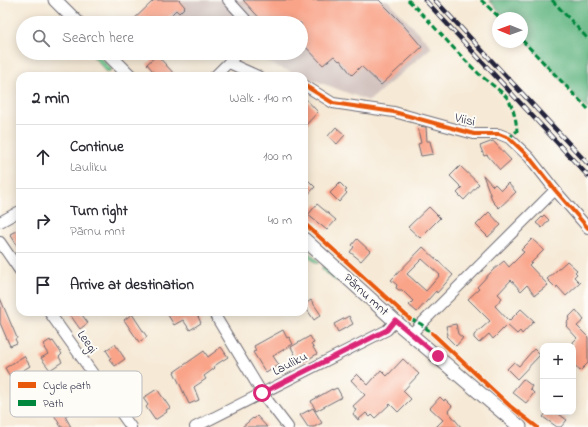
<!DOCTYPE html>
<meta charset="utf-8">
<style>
body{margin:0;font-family:"Indie Flower",sans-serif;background:#f2f2f3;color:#2b2b33}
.controls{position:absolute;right:12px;bottom:12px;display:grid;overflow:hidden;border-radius:8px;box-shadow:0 2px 10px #0003}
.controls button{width:36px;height:36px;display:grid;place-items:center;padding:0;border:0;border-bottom:1px solid #e1e1e2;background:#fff;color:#2b2b33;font:20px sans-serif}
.compass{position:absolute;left:492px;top:12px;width:36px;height:36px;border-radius:50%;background:#fff;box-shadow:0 2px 10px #0003;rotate:271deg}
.stop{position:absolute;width:12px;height:12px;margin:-9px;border:3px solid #db2777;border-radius:50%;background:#fff}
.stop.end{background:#db2777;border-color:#fff;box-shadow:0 1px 4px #0008}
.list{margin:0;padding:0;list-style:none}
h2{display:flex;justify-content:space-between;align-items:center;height:52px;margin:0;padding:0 16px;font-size:17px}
h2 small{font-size:13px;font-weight:400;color:#7c7c81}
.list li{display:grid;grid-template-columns:26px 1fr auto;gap:12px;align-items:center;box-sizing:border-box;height:64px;padding:0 16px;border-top:1px solid #e1e1e2}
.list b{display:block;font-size:15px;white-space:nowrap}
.list p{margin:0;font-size:13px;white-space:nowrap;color:#7c7c81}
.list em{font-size:13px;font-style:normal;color:#7c7c81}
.icon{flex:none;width:22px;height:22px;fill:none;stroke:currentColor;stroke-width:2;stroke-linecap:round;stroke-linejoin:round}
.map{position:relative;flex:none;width:588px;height:427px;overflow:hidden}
.search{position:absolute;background:#fff;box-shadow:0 2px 10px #0003;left:16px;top:16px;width:292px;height:44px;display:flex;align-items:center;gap:10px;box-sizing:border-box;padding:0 14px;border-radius:22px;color:#7c7c81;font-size:15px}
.panel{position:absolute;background:#fff;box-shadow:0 2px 10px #0003;left:16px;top:72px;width:292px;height:244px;border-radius:12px}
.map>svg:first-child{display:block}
</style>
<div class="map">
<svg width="588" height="427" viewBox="0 0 588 427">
<rect width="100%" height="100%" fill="#fdfcf7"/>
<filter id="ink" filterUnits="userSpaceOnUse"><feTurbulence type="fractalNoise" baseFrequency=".025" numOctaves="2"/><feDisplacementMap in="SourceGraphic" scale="8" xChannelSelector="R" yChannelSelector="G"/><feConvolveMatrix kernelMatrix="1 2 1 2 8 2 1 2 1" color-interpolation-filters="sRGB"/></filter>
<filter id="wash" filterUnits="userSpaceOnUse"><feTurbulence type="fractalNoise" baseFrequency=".012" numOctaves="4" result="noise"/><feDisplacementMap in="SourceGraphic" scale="16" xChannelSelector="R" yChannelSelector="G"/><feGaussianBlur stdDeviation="0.9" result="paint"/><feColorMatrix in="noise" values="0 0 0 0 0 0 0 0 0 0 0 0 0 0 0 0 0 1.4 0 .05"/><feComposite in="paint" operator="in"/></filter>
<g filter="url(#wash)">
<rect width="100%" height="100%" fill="#f6e9d5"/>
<path fill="#d0c0bc" d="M157 0H387L432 47 369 101 276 66 251 53H301V23H179Z"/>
<g fill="#79d39a" stroke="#4e7a6a">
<path d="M90 53H96L112 70 107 72Z"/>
<path d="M306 250 319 262 317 264 304 253Z"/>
<path d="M323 265 339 280 337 281 334 280 322 269Z"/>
</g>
<path fill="#62b582" stroke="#426c5e" d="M489 0H588V110L522 36V18H506Z"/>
<g id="blocks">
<g fill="#f9a388" fill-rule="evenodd">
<path d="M154 0H179L185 7 179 13 176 10 163 23H130Z"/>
<path d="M243 0H379L399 20 422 47 381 85 361 66 352 75 340 60 339 61 334 56 323 65 301 42V23H264Z"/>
<path d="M157 55 176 76H157L147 64Z"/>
<path d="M304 97 318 112 304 127Z"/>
<path d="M417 126 426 127 427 141H430L433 154 421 156 418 144 421 143Z"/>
<path d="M336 127 345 135 337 144 328 136Z"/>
<path d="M493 141 511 160 500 170 487 155 484 156 480 146Z"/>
<path d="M460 166 479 184 464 200 457 193 462 188 450 176Z"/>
<path d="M483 175 493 186 495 184 501 190 508 183 516 192 499 208 493 202Z"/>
<path d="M304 176 315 187 304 199Z"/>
<path d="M340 183 347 190 345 191 347 193 339 202 330 193Z"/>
<path d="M317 204 336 220 327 230 308 215Z"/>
<path d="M429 207 440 218 420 238 408 227Z"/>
<path d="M489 212 501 225 488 237 476 225Z"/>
<path d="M544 215 549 220 542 228 536 223Z"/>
<path d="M20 229V250L10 234Z"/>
<path d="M357 239 370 251 361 261 350 252 354 247 352 245Z"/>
<path d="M532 239 544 250 529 265 548 285 535 295 527 285 521 291 511 280 498 294 502 298 495 306 509 321 521 309 534 321 522 334 520 331 517 334 507 325 493 339 489 334 479 343 474 338V335L490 321 468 299 479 289 477 287 493 270 504 261 509 267 524 252 521 250Z"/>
<path d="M423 247 453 275 437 293 436 291 417 312 409 305 413 301 402 290H399L396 288 397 285 391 280ZM422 259 440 275 426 291 407 274Z"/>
<path d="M567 261 577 270 575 272 577 274 574 277 580 283 566 296 557 286 556 288 547 279Z"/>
<path d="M0 298 17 338 15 339 17 343 10 346 0 323Z"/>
<path d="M311 300 321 315 314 320 304 305Z"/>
<path d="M576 310 584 320 577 326 588 337V363L580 371 573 363V342L577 338 566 326 568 324 567 322 569 320 568 318Z"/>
<path d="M68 312H80L88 323 80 329Z"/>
<path d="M172 312H196L201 323 190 330 183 320 174 325 168 315Z"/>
<path d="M132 314 147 337 139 342 124 320Z"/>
<path d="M349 316 353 324 338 332 334 324Z"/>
<path d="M456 324 458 334 463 338 456 346 446 336 448 335 446 326Z"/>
<path d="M283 330 287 338 289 337 293 344 273 356 279 365 266 373 253 352 256 351 254 346Z"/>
<path d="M310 336 314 343 311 344 317 354 300 364 291 347Z"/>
<path d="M50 340 51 342 53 341 62 354 59 357 62 362 50 370 41 358 48 354 44 348 45 346 44 344Z"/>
<path d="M115 344 125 359 115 366 109 359 111 358 106 350Z"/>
<path d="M221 347 228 357 214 366 215 368 204 376 206 379 194 387 199 400 189 404 174 372 204 351 208 357Z"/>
<path d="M534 349 540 355 517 379 507 369 514 362 519 366Z"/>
<path d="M24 356 30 366 11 378 5 368Z"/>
<path d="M403 359 419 374 403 391 411 399 398 412 390 404 375 418 372 415 370 417 366 413 358 420 353 414 356 410 353 406 365 395 351 380 357 374 368 385 381 370 387 376Z"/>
<path d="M523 379 532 386 530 389 534 393 526 403 512 392Z"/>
<path d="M337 388 342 397 316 411 311 401 332 389V390Z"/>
<path d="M157 389 170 408 166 410 167 412 155 420 146 407 148 405 143 398Z"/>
<path d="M440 397 444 401 445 399 452 406 448 411 461 427H436L443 420 430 408Z"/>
<path d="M72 398 78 408 65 416 71 427H61L52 411Z"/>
<path d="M313 408 322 423 314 427H308L300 415Z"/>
<path d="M547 412H556L567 420 561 427H557L543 417Z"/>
<path d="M257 416 267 427H242L253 418 254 419Z"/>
</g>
</g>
</g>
<g filter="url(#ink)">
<use href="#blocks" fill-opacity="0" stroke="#6c6871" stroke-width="1"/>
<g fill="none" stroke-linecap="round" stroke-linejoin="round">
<g stroke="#6c6871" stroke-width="12">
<g id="minor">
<path d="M228 0 249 23"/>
<path d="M229 63 258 76"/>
<path d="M215 76 238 53"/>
<path d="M304 85 333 103 394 112 474 134H499L509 138 529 157 555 190 588 228"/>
<path d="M0 222 20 211"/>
<path d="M0 242 20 271"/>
<path d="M49 312 131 427"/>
<path d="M213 312 262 393 288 427"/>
<path d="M411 334 555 190"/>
<path d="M195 427 387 330 395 321"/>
</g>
</g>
<g stroke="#6c6871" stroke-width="15">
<g id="major">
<path d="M55 0 78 23"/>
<path d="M107 53 130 76"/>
<path d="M304 239 395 321 520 427"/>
</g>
</g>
<use href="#minor" stroke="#fff" stroke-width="10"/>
<use href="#major" stroke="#fff" stroke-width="13"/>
<g stroke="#22223b" stroke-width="4.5">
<g id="rail">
<path d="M425 0 588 176"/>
<path d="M435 0 588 164"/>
</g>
</g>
<use href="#rail" stroke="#fdfcf7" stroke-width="3" stroke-dasharray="9" stroke-linecap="butt"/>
<g stroke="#00873e" stroke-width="3" stroke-dasharray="6 3" stroke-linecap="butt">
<path d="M408 0C432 23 453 49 478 73 486 81 501 90 508 99 514 109 516 120 517 131L509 138"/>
<path d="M481 0 500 18"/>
<path d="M552 0 588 39"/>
<path d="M522 40 588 109"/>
<path d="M410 319 421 324 432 333"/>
</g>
<g stroke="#fdfcf7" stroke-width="6">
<g id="cycleway">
<path d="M304 85 333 103 394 112 474 134H499L509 138 529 157 555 190 588 228"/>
<path d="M304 223 410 319"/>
<path d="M432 333 510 406 537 427"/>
</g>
</g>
<use href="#cycleway" stroke="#e8590c" stroke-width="4"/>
</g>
</g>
<g fill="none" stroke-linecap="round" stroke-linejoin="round" filter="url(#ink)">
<path stroke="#db2777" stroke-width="5" d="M262 393 387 330 395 320 438 356"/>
</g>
<g text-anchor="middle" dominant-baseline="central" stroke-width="4" stroke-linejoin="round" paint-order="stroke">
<g font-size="13" fill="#22223b" stroke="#fdfcf7">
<text transform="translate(465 120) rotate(13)">Viisi</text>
<text transform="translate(366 295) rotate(42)">Pärnu mnt</text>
<text transform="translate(87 342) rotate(55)">Leegi</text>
<text transform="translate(290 364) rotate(-27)">Lauliku</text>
</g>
</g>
<rect x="10" y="371" width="132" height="46" rx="6" fill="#fdfcf7" stroke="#bbbbbf" stroke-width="1"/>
<rect x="18" y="382" width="18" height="6" fill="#e8590c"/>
<rect x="18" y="400" width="18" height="6" fill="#00873e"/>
<g font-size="11" fill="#22223b">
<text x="43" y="389">Cycle path</text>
<text x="43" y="407">Path</text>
</g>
</svg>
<div class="controls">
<button>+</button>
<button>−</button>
</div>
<svg class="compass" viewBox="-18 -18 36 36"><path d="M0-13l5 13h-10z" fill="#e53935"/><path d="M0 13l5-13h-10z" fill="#7c7c81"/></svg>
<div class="stop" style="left:262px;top:393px"></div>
<div class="stop end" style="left:438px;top:356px"></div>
<div class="search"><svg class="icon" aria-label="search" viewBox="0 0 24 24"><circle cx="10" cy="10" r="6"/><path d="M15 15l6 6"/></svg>Search here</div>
<section class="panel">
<h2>2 min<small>Walk · 140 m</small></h2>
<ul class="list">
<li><svg class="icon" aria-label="ahead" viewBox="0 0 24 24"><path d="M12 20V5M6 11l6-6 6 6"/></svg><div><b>Continue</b><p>Lauliku</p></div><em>100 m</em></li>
<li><svg class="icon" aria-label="right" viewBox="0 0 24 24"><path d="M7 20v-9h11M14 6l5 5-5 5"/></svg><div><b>Turn right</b><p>Pärnu mnt</p></div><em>40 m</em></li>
<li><svg class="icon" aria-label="arrive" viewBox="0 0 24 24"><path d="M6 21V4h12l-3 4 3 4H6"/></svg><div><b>Arrive at destination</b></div></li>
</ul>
</section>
</div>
